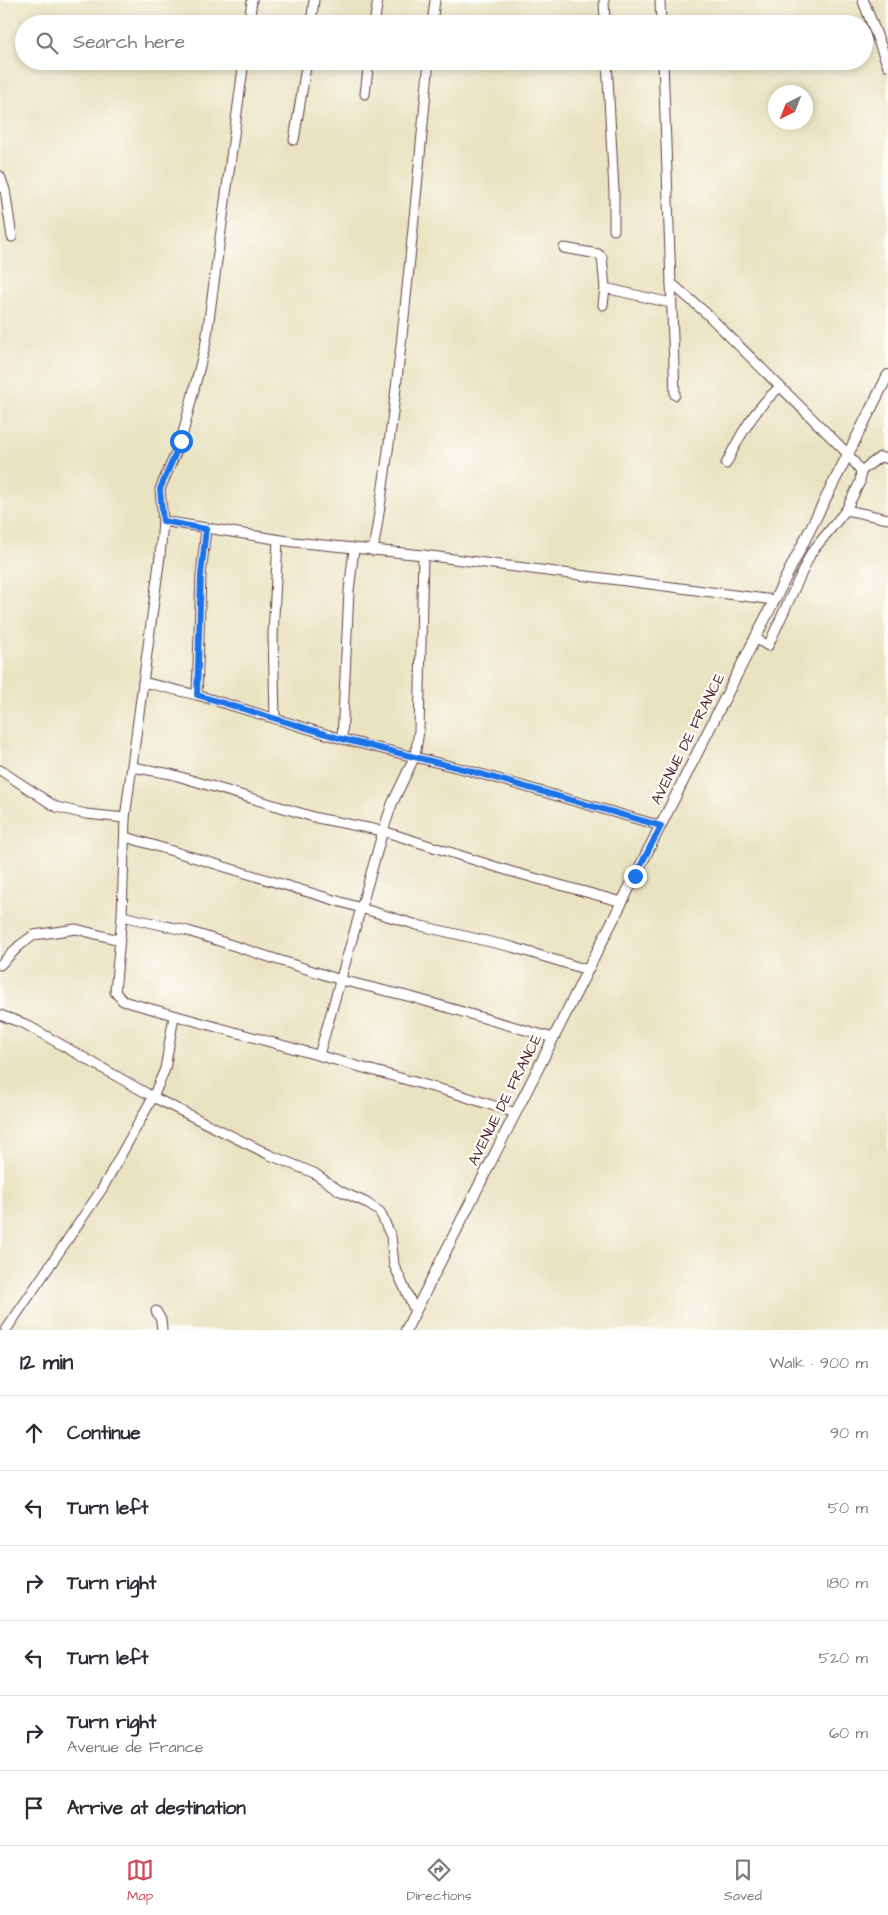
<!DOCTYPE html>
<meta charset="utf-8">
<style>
body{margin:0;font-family:"Architects Daughter",sans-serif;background:#f2f2f3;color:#2b2b33}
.compass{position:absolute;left:768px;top:85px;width:45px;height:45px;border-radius:50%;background:#fff;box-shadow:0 2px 8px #0003;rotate:222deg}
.stop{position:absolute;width:15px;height:15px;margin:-11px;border:4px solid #1a73e8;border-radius:50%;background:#fff}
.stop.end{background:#1a73e8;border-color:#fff;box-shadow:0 1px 5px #0008}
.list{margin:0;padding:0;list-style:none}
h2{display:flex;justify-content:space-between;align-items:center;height:65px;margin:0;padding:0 20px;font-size:21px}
h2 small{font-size:16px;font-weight:400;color:#7c7c81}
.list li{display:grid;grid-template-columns:32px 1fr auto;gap:15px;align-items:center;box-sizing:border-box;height:75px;padding:0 20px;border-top:1px solid #e1e1e2}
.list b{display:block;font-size:19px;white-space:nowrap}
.list p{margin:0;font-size:16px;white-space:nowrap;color:#7c7c81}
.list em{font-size:16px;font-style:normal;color:#7c7c81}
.icon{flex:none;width:28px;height:28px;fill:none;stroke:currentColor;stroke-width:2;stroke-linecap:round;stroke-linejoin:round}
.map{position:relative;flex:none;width:888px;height:1330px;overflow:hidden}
.search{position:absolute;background:#fff;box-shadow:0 2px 8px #0003;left:15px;right:15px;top:15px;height:55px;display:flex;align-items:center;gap:12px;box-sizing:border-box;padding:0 18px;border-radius:28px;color:#7c7c81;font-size:19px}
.sheet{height:515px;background:#fff}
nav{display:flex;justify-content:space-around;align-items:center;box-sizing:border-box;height:70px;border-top:1px solid #e1e1e2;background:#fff;font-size:14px;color:#7c7c81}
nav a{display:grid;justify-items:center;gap:2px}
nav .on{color:#d1495b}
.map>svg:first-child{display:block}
</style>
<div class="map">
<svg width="888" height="1330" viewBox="0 0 888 1330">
<rect width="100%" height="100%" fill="#fdfcf7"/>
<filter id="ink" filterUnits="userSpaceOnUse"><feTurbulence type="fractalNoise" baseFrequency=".02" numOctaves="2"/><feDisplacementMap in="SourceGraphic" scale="10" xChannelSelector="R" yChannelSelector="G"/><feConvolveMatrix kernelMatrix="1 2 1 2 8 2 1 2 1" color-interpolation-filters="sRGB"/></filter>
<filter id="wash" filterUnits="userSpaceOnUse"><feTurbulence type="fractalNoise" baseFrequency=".0096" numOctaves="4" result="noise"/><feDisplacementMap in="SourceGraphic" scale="20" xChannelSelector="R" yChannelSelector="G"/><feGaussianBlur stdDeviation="1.12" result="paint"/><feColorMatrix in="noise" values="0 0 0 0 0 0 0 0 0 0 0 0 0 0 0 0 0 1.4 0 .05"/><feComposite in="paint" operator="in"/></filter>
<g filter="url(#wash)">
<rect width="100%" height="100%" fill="#eae3c2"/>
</g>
<g filter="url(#ink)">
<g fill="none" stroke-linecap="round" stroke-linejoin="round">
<g stroke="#623c42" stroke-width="11">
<g id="minor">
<path d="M604 0 605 24"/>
<path d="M660 0 661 24"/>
<path d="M249 24 252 0"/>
<path d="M311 24 314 0"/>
<path d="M374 24 378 0"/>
<path d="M432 24 435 0"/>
<path d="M244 61 206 342 181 441 160 489 163 521 160 556 125 818 122 916 115 992 123 1001 454 1093 516 1113"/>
<path d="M607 61 614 191V230"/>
<path d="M663 61 671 283 706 313 847 453 861 471 860 482 846 510"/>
<path d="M365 94 369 61"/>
<path d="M294 140 307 61"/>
<path d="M0 176 5 190 12 237"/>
<path d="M564 248 598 254 602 257 605 288 603 305"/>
<path d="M671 283 675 395"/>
<path d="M605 288 671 303"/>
<path d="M726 464C740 435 755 408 780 387"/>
<path d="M861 471 880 457 888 459"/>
<path d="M163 521 294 542 423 555 774 600"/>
<path d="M373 551C400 389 413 225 429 61"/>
<path d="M755 638 768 646 811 553 846 510 888 519"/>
<path d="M143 682 197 695 342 739 467 770 661 826"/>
<path d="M197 695 201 575 206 529"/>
<path d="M275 717 273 635 278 540"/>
<path d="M342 739 349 591 354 549"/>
<path d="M132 767 171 774 317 818 383 831 509 871 622 902"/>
<path d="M0 770 56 807 86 814 125 818"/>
<path d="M126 837 417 925 512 947 588 970"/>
<path d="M122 916 188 931 341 980 411 997 553 1038"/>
<path d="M0 965 19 946 34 935 76 929 119 940"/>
<path d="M0 1015 25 1024 153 1097 270 1155 314 1173 340 1191 365 1202 380 1212 391 1236 394 1265 415 1311"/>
<path d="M319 1055 383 831 392 804 415 756 419 731 423 555"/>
<path d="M156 1311 161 1320 162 1330"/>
<path d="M6 1330 102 1189 153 1097 165 1069 174 1016"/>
</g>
</g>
<g stroke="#623c42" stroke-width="12">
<g id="major">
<path d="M863 0 888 65"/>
<path d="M406 1330 888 375"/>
</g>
</g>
<use href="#minor" stroke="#fff" stroke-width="9"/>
<use href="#major" stroke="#fff" stroke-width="10"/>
</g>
</g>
<g fill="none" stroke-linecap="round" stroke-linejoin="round" filter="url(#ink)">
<path stroke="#1a73e8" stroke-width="6" d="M181 441 160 489 163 521 206 529 201 575 197 695 342 739 467 770 661 826 635 876"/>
</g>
<g text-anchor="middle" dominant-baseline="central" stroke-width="4.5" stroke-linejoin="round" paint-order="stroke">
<g font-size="15" fill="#4a1f2b" stroke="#fdfcf7">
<text transform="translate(688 739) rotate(-63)">AVENUE DE FRANCE</text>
<text transform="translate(505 1100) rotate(-63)">AVENUE DE FRANCE</text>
</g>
</g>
</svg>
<svg class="compass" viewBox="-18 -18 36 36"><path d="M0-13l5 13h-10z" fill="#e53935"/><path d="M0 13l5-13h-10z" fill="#7c7c81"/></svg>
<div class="stop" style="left:181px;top:441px"></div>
<div class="stop end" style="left:635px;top:876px"></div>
<div class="search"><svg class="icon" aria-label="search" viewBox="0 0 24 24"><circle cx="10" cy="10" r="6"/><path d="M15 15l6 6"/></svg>Search here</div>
</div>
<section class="sheet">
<h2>12 min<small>Walk · 900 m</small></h2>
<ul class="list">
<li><svg class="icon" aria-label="ahead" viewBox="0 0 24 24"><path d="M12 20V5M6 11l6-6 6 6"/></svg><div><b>Continue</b></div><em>90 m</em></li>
<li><svg class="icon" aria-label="left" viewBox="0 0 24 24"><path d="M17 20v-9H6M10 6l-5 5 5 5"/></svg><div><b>Turn left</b></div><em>50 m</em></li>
<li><svg class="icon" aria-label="right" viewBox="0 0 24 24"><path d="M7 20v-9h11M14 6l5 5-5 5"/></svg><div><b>Turn right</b></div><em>180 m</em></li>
<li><svg class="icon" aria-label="left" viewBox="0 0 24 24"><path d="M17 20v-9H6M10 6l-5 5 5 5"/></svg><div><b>Turn left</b></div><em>520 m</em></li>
<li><svg class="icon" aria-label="right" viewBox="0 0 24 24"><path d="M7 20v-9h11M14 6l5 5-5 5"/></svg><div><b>Turn right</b><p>Avenue de France</p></div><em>60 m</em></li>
<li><svg class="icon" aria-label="arrive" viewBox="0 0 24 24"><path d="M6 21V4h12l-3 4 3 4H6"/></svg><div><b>Arrive at destination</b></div></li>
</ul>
</section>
<nav>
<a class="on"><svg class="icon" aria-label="map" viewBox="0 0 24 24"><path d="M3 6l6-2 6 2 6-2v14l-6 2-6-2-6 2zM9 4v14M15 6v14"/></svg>Map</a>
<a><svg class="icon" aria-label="directions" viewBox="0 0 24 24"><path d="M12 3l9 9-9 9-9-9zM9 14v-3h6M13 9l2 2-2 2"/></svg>Directions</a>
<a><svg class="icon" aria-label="saved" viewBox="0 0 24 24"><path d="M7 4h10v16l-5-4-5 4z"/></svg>Saved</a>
</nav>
